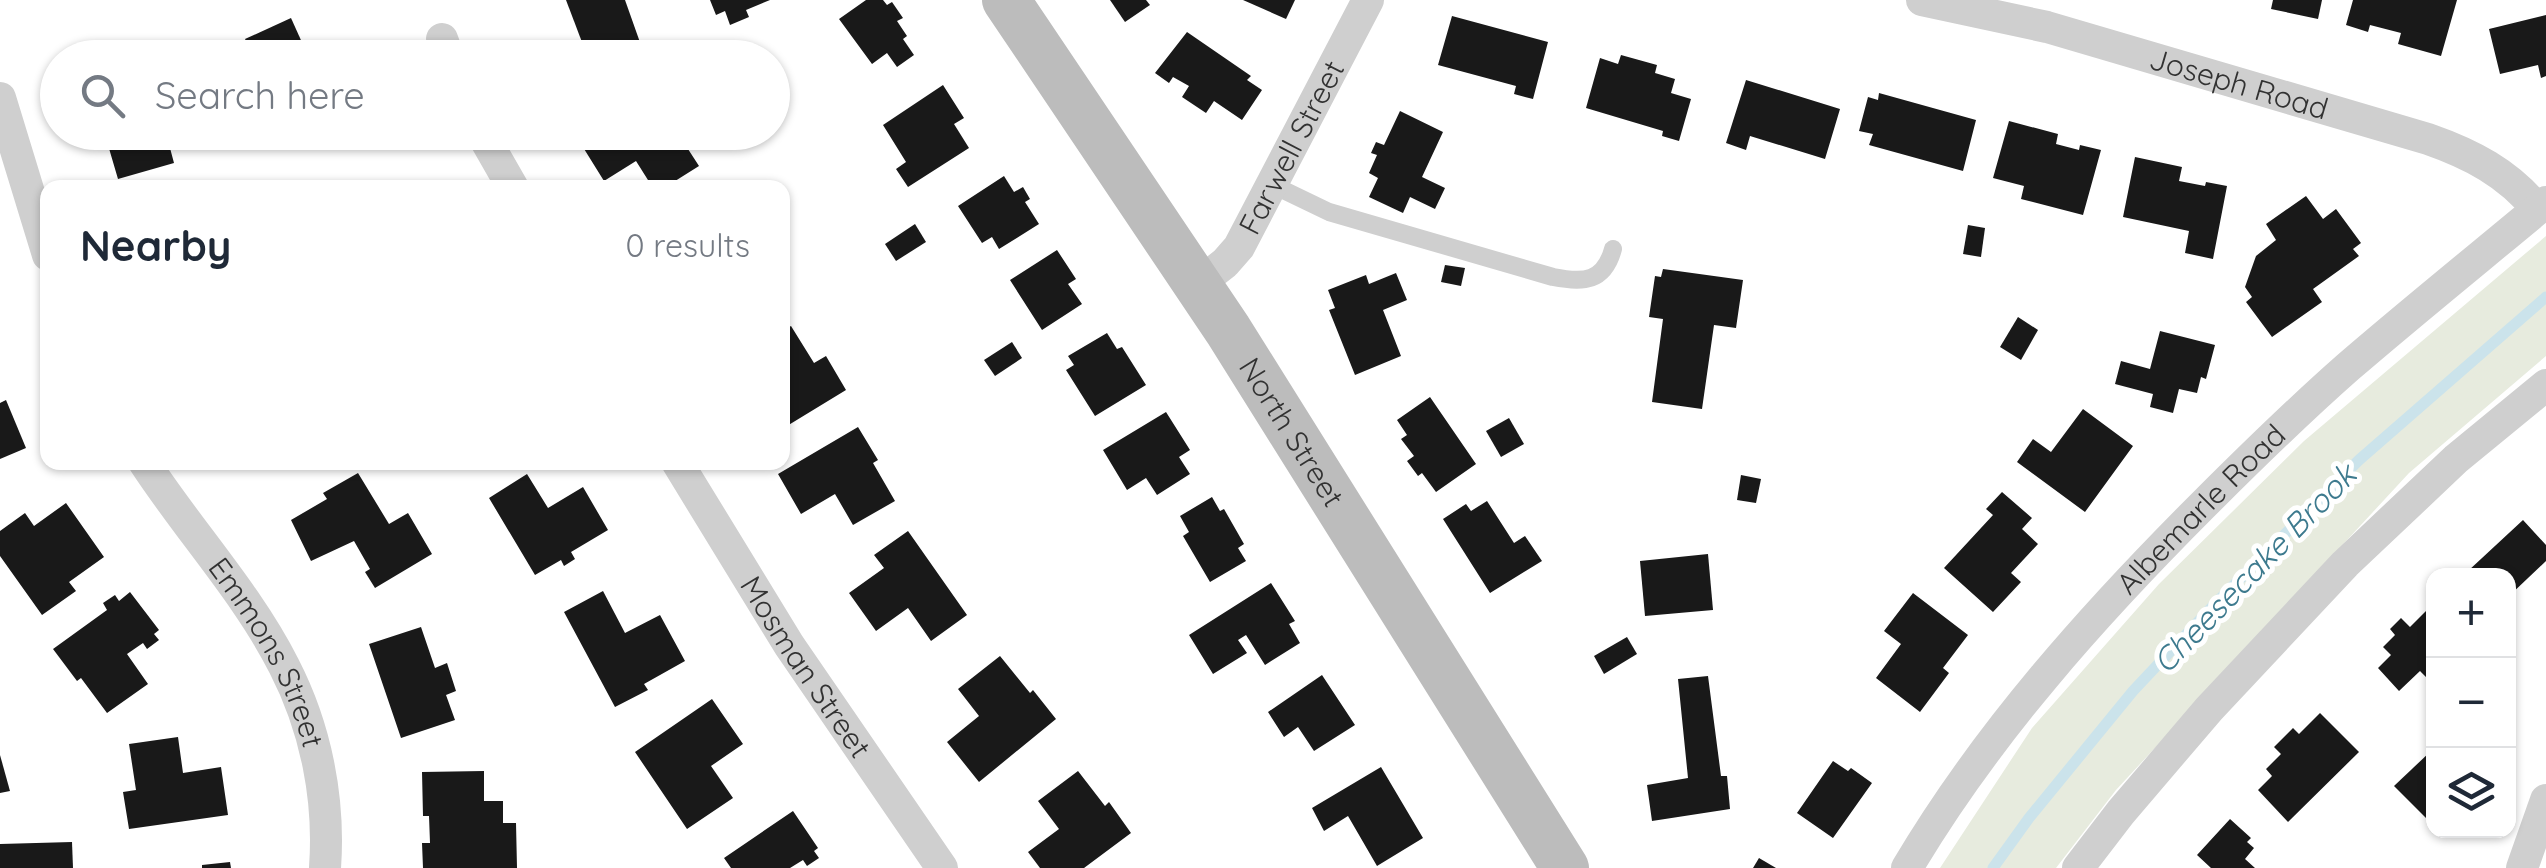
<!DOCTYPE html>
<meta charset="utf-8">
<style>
body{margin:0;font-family:Quicksand,sans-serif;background:#f2f2f3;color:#1f2937}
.controls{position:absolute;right:30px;bottom:30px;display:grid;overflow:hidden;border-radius:20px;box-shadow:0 2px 8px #0004}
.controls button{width:90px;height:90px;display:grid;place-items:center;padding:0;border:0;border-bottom:2px solid #e0e1e3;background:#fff;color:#1f2937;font:50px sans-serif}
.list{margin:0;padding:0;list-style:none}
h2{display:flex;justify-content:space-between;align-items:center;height:130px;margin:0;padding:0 40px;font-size:42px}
h2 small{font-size:32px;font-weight:400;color:#747a83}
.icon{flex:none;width:55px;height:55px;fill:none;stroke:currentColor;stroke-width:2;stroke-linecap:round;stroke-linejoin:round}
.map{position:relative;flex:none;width:2546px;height:868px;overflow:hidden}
.search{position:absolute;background:#fff;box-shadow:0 2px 8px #0004;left:40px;top:40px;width:750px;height:110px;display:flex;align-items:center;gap:25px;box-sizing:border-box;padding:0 35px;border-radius:55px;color:#747a83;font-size:38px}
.panel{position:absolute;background:#fff;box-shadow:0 2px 8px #0004;left:40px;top:180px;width:750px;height:290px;border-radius:20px}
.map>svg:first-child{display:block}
</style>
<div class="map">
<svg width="2546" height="868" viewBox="0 0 2546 868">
<rect width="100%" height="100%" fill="#fff"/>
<path fill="#e7ebde" d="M2546 236V356L2409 473 2116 790 2056 868H1940L2032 728 2159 584 2304 441Z"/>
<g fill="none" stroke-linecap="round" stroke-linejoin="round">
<path stroke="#cbe3eb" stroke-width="11" d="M1993 868 2029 818 2133 691 2212 607 2359 460 2546 297"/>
</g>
<g fill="#191919">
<path d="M566 0H625L642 48 617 58H588Z"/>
<path d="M710 0H770L746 10 749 17 730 25 725 11 716 15Z"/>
<path d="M866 0H883L887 5 892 2 903 18 897 21 907 36 903 39 914 55 897 67 887 53 872 64 839 19Z"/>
<path d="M1110 0H1146L1150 5 1125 22Z"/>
<path d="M1243 0H1295L1286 19Z"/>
<path d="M2273 0H2322L2318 19 2271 9Z"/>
<path d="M2353 0H2457L2441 56 2398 44 2401 33 2370 25 2368 32 2346 25Z"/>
<path d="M2546 15V76L2541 78 2538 65 2500 74 2489 29Z"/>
<path d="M1452 16 1548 42 1533 99 1514 94 1516 86 1438 65Z"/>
<path d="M291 18 309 58H254L245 39Z"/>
<path d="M1187 32 1251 76 1247 80 1262 90 1242 120 1214 101 1206 113 1182 97 1189 86 1173 77 1169 83 1155 73Z"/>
<path d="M1621 55 1657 65 1655 73 1675 79 1671 93 1691 99 1679 141 1662 136 1663 131 1586 108 1600 58 1618 64Z"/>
<path d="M1746 80 1840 109 1825 159 1750 136 1746 150 1726 143Z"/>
<path d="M943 85 964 118 954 124 969 148 908 187 896 169 906 162 883 125Z"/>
<path d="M1879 93 1976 120 1963 171 1869 145 1873 134 1859 131 1868 97 1878 100Z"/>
<path d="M1400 111 1443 132 1422 177 1445 188 1435 209 1410 197 1403 213 1369 197 1378 178 1369 173 1377 155 1371 153 1376 142 1384 145Z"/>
<path d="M2009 121 2058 134 2056 144 2079 150 2080 145 2101 150 2083 215 2021 199 2024 186 1993 178Z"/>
<path d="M109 132H178L182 145 170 148 174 163 118 179 108 145H112Z"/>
<path d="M582 132H677L699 166 664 188H653L636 161 604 181 581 144 587 140Z"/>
<path d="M2135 157 2182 167 2179 181 2205 186 2206 182 2227 186 2213 259 2185 253 2189 231 2123 217Z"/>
<path d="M1004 176 1014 192 1023 187 1030 199 1025 202 1039 224 999 249 992 237 982 243 958 206Z"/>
<path d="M2306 196 2323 219 2336 209 2361 243 2353 249 2359 256 2313 289 2322 302 2272 337 2246 302 2252 297 2245 287 2256 256 2276 240 2266 224Z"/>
<path d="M915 224 926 242 896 261 885 244Z"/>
<path d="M1968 225 1985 228 1981 257 1963 254Z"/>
<path d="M1057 250 1076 279 1068 284 1082 304 1042 330 1010 280Z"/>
<path d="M1445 265 1465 268 1461 286 1441 282Z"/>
<path d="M1663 269 1743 280 1736 328 1714 325 1702 409 1652 402 1663 319 1649 317 1655 276 1661 277Z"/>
<path d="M1396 273 1407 300 1383 310 1401 356 1355 375 1329 310 1335 308 1328 290 1366 275 1369 284Z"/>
<path d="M2018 317 2038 330 2021 360 2000 347Z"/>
<path d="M791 326 814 363 826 356 846 390 782 429V331Z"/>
<path d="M2160 331 2215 345 2206 379 2201 377 2197 393 2179 389 2173 413 2150 407 2153 394 2115 384 2121 361 2150 369Z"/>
<path d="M1107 333 1117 349 1122 347 1146 385 1095 416 1066 370 1074 365 1068 356Z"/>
<path d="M1012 342 1022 358 995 376 984 360Z"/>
<path d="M1430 397 1476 464 1436 492 1422 473 1418 476 1407 461 1414 456 1401 439 1407 435 1397 420Z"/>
<path d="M6 400 26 448 0 459V403Z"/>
<path d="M2083 409 2133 446 2085 512 2017 462 2033 439 2051 452Z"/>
<path d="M1166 412 1190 450 1179 457 1190 474 1157 495 1146 478 1127 490 1103 450Z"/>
<path d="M1509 418 1524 444 1501 457 1486 431Z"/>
<path d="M858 427 878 460 873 463 895 501 853 525 835 494 801 514 778 474Z"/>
<path d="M358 473 389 524 408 513 432 554 375 588 365 572 370 569 354 541 311 561 291 520 327 499 323 493Z"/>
<path d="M527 474 548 508 583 487 608 530 571 552 575 559 564 566 561 560 535 575 489 498Z"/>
<path d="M1741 475 1761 479 1756 503 1737 500Z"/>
<path d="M2002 492 2032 518 2022 529 2038 544 2011 573 2021 582 1993 612 1944 568 1993 515 1986 509Z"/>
<path d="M1212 497 1220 511 1224 509 1244 544 1238 548 1246 561 1210 582 1183 536 1189 532 1180 516Z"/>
<path d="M1487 501 1514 543 1525 536 1542 561 1490 593 1443 519 1466 504 1471 511Z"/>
<path d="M66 503 104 557 69 582 76 591 42 615 0 556V531L25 513 34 526Z"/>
<path d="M2523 520 2546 545V561L2508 597V576H2472L2468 571Z"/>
<path d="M908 531 967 615 931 641 908 608 876 631 849 593 884 568 874 555Z"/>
<path d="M1708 554 1713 610 1645 616 1640 561Z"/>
<path d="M1271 583 1295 621 1289 624 1300 643 1265 665 1246 635 1238 640 1247 653 1213 674 1189 635Z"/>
<path d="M603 591 625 633 660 615 685 661 644 684 648 690 615 707 564 612Z"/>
<path d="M130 592 159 630 154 634 159 640 147 649 143 643 127 654 148 684 107 713 81 678 77 681 53 649 107 610 103 603 115 595 119 601Z"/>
<path d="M1913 593 1968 635 1943 668 1949 673 1920 712 1876 678 1901 644 1884 631Z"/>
<path d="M2429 608 2434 613V685L2420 671 2399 691 2378 668 2391 655 2383 647 2395 635 2390 629 2401 618 2410 627Z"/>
<path d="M421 627 435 668 447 663 456 691 446 695 455 720 401 738 369 644Z"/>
<path d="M1627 637 1637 654 1604 674 1594 656Z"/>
<path d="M1000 656 1030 693 1033 690 1056 719 979 782 947 742 979 716 958 689Z"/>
<path d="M1322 675 1355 725 1314 751 1298 727 1284 737 1268 712Z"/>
<path d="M1708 676 1721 776H1727L1730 809 1652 821 1647 785 1688 778 1678 679Z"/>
<path d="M712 699 743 744 711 766 733 798 687 829 635 752Z"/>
<path d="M2320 713 2359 752 2288 822 2258 790 2272 776 2266 769 2281 754 2274 747 2293 728 2299 734Z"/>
<path d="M178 737 183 773 221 767 228 815 129 829 123 792 136 790 129 744Z"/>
<path d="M2431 751 2434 754V811L2426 818 2394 786Z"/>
<path d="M0 755 10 791 0 793Z"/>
<path d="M1833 761 1848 771 1851 768 1872 783 1833 838 1797 813Z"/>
<path d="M1381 767 1423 838 1377 866 1348 816 1324 831 1312 808Z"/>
<path d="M484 771V801H503V823H516L517 868H423L422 843H430L429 816H423L422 772Z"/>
<path d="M1078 771 1105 806 1109 802 1131 833 1084 868H1040L1028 852 1059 829 1038 801Z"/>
<path d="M793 811 818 848 814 851 819 858 807 866 803 860 790 868H731L724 858Z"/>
<path d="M2230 819 2251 838 2247 842 2254 848 2245 859 2255 868H2211L2197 855Z"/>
<path d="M72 842 73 868H0V844Z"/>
<path d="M1759 858 1776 868H1753Z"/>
<path d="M230 862 231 868H202V865Z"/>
</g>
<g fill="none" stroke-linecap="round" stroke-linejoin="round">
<path stroke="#cfcfcf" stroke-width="18" d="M1273 185 1329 212 1553 277C1584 283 1604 282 1613 249"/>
<g stroke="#cfcfcf" stroke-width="32">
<path id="s1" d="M1922 0 2047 27 2428 139C2471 154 2508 173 2537 209"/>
<path d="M442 39 449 58"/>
<path d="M0 98 48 255"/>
<path d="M481 132 513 188"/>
<path id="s2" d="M1198 284 1225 263 1239 247 1368 0"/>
<path id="s3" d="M144 462C189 531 247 593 284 666 316 728 330 799 325 868"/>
<path id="s4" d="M677 462 789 645 942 868"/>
<path id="s5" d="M1907 868C1987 733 2094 614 2204 504 2251 457 2298 411 2348 367 2413 311 2480 257 2546 202"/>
<path d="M2078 868 2121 812 2209 709 2345 564 2456 459 2546 385"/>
<path d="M2522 868 2546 800"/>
</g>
<path stroke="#bcbcbc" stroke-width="48" id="s6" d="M1006 0 1228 330 1565 868"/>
</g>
<g text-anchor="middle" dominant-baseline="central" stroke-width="10" stroke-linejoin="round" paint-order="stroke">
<g font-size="30" fill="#323232" stroke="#fff">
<text stroke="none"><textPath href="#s1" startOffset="328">Joseph Road</textPath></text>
<text stroke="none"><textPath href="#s2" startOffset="168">Farwell Street</textPath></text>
<text stroke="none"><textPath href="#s6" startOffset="518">North Street</textPath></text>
<text stroke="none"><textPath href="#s5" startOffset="465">Albemarle Road</textPath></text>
<text stroke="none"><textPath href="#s3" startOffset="228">Emmons Street</textPath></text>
<text stroke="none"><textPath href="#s4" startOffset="242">Mosman Street</textPath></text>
</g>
<g font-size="32" font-style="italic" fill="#3d7a8e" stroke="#fff">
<text transform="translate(2254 568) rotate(-46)">Cheesecake Brook</text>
</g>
</g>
</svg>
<div class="controls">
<button>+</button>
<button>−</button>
<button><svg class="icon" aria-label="layers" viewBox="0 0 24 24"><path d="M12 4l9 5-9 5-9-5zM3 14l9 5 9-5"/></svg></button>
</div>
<div class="search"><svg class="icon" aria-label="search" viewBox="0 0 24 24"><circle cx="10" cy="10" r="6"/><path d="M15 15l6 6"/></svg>Search here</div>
<section class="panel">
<h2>Nearby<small>0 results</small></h2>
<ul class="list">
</ul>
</section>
</div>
